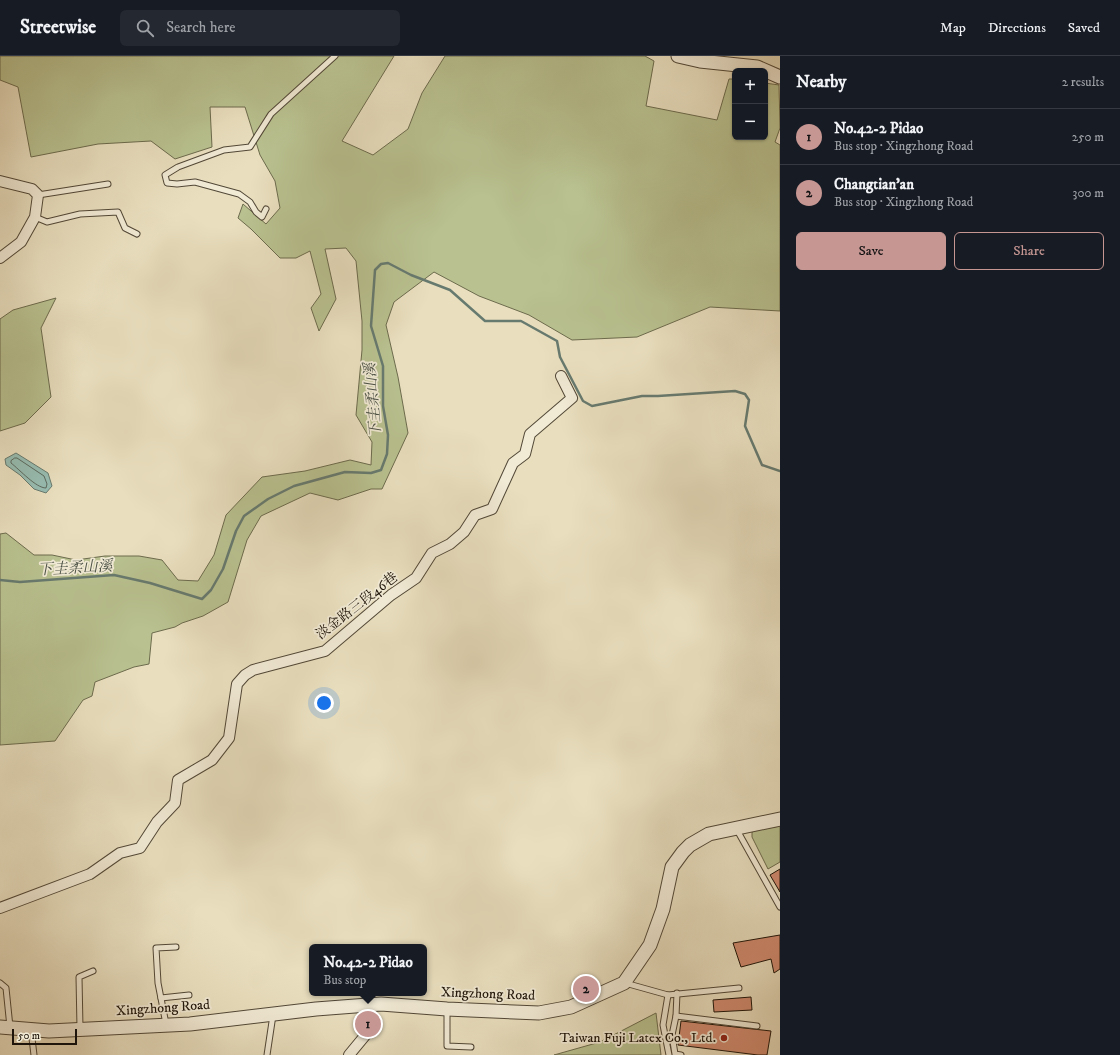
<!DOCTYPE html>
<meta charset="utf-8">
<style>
body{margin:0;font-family:"IM FELL DW Pica","Noto Serif TC",serif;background:#242831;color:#f1f3f6}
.controls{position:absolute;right:12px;top:12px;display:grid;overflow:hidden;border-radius:6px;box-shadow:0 1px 3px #0004}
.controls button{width:36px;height:36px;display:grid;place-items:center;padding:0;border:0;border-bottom:1px solid #363941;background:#171b24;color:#f1f3f6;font:20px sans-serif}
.scale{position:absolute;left:12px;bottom:10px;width:65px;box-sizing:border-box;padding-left:4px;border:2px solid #1f150a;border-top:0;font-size:11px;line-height:14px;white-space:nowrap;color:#1f150a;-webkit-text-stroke:3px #f1ead5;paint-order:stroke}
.you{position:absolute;left:324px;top:647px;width:14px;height:14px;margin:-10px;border:3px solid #fff;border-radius:50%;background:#1a73e8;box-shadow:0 0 0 6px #1a73e833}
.badge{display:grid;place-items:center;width:26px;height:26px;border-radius:50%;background:#c59692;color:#111;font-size:13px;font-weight:700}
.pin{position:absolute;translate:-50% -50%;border:2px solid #fff;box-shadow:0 1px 4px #0006}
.popup{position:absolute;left:309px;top:888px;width:118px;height:52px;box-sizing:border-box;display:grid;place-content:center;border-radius:6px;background:#171b24;filter:drop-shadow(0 1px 3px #0005);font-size:13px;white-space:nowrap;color:#9ea1a6}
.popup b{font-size:15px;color:#f1f3f6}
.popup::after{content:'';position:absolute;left:50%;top:100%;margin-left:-8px;border:8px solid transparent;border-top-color:#171b24}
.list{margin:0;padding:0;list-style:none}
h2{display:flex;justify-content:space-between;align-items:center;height:52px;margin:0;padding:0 16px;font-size:17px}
h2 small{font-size:13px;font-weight:400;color:#9ea1a6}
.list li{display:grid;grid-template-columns:26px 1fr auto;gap:12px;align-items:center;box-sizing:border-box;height:56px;padding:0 16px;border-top:1px solid #363941}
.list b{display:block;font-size:15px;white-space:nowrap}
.list p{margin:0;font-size:13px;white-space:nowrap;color:#9ea1a6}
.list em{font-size:13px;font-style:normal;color:#9ea1a6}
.actions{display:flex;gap:8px;padding:12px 16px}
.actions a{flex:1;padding:9px 0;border:1px solid #c59692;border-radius:6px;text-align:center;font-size:14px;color:#c59692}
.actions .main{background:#c59692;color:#111}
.icon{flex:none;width:22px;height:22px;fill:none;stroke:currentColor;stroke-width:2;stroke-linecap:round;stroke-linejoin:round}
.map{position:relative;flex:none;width:780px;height:999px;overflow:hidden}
header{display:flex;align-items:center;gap:24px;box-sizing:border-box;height:56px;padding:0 20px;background:#171b24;border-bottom:1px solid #363941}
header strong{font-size:19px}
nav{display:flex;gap:22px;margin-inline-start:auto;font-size:14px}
.search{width:280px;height:36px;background:#242831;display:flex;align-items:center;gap:10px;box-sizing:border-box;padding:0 14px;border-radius:6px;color:#9ea1a6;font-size:15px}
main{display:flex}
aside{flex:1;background:#171b24}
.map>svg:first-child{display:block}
</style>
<header>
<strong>Streetwise</strong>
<div class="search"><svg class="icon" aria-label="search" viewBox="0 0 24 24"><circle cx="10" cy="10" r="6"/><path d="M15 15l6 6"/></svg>Search here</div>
<nav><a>Map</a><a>Directions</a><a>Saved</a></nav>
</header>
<main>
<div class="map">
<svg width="780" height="999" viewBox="0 0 780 999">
<rect width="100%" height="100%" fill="#e9dfbf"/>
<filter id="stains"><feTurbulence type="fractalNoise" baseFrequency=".005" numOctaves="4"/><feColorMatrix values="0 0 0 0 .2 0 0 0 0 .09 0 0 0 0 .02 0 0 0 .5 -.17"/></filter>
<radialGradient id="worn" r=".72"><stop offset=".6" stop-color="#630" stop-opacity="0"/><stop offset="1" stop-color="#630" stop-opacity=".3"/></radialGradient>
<g fill="#b9c190" stroke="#6c6b4d">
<path d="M0 0H394L342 85 373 99 408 73 422 37 445 0H645L654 5 646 50 717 64 729 23H735V81H765V27L779 29 780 72 775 86 780 89V255L710 251 637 281 572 284 529 259 479 240 434 216 394 246 386 269 398 321 408 377 382 433H371L338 444 310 437 261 460 247 484 228 546 203 560 182 567 175 571 152 577 149 608 134 611 95 626 92 640 83 644 55 685 0 689V478L6 477 34 499H52L76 504 105 500H139L162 504 178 524 198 525 214 499 226 459 262 421 305 415 350 404 371 409 372 386 356 359 362 294V265L356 205 346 192 325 193 336 243 319 275 311 252 321 238 310 195 296 202H280L251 173 238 162 243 148 266 168 280 152 275 125 260 99 245 51H210L212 91 175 103 151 85 98 88 31 101 18 31 0 24Z"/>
<path d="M56 242 41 272 51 341 25 367 0 375V263L13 254Z"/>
<path d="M780 770V806L768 813 752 781V776L756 774Z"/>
<path d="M656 957 661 999H554L600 986Z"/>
</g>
<path fill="#97bdb2" stroke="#677a6f" d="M16 397 48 417 52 430 46 437 34 433 20 419 6 409 5 403Z"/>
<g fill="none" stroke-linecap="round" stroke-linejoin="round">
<path stroke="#5b695e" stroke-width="1" d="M15 402H17L44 420 47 428 46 432C36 432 20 414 11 407V405Z"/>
<path stroke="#677a6f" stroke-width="2.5" d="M0 524 20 526 114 519 150 527 202 543 211 534 223 513 236 475 244 460 268 443 294 430 345 416 371 417 381 414 387 398 388 379 383 350V310L371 270 375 214 381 208 388 207 411 219 450 234 485 265H521L557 285 560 301 583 345 592 350 642 340H658L735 335 745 338 749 344 745 370 762 409 780 415"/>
</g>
<g fill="#d18c71" stroke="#1f150a">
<path d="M780 813V836L770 819Z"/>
<path d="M780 879V913L774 917 771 903 741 911 733 887Z"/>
<path d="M751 941 752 954 714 956 713 944Z"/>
<path d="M681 965 771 975 767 999H758L678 989Z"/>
</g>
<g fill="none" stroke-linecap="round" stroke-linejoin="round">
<g stroke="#524837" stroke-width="7">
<g id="service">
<path d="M38 139 108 128"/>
<path d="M266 153 262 161 256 156 250 146 239 138 195 126 177 128 167 127 165 119 178 111 224 94 250 91 271 58 335 0"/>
<path d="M35 161 47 166 80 158 118 156 125 172 137 178"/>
<path d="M737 774 780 851"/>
<path d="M0 927 6 932 10 971"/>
<path d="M625 927 668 939 663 969 669 999"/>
<path d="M677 937 676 960 672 979 675 998 681 999"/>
<path d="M668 939 739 932"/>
<path d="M161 942 189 939"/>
<path d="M447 954V990L471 991"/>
<path d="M676 960 757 970"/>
<path d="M166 968 158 927 156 892 176 891"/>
<path d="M80 972 79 921 93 915"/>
<path d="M31 974 34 999"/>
<path d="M267 999 273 959"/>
</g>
</g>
<g stroke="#524837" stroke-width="12">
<g id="minor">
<path d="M0 125 32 133 38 139 35 161 21 186 0 202"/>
<path d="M0 852 90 818 120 797 140 792 157 766 175 747 178 724 212 704 229 682 237 628 245 619 253 614 325 595 391 539 416 522 432 497 450 488 464 476 475 459 492 453 513 407 525 398 530 378 572 342 561 320"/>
<path d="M349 999 368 976 365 950"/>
</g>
</g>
<g stroke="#524837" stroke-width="15">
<g id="tertiary">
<path d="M678 0 700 5 757 11 780 21"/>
<path d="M0 971 49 975 190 968 316 953 381 948 447 953 539 957 571 951 624 927 650 889 663 853 672 811 683 796 690 789 709 778 780 763"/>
</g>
</g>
<use href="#service" stroke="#f1ead5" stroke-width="5"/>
<use href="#minor" stroke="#f1ead5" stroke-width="10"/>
<use href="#tertiary" stroke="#f1ead5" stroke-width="13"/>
</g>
<circle fill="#8f2418" stroke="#f1ead5" stroke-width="1.5" cx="724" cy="982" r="4"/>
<g text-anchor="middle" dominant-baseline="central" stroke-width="3.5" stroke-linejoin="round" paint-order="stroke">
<g font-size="14" fill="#1f150a" stroke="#f1ead5">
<text transform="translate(357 550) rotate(-38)">淡金路三段46巷</text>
<text transform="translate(488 938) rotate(2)">Xingzhong Road</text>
<text transform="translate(163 952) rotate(-4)">Xingzhong Road</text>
</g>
<g font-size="14" fill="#1f150a" stroke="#f1ead5" text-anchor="end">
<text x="716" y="982">Taiwan Fuji Latex Co., Ltd.</text>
</g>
<g font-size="15" font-style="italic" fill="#495045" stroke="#f1ead5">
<text transform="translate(373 344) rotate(-95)">下圭柔山溪</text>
<text transform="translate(75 512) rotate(-3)">下圭柔山溪</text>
</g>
</g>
<rect width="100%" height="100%" filter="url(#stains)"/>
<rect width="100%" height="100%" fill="url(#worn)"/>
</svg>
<div class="controls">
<button>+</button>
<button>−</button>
</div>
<div class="scale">50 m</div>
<div class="you"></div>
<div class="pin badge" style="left:368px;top:968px">1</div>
<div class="popup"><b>No.42-2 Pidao</b>Bus stop</div>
<div class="pin badge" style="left:586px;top:933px">2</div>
</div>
<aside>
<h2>Nearby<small>2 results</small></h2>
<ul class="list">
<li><span class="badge">1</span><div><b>No.42-2 Pidao</b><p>Bus stop · Xingzhong Road</p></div><em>250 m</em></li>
<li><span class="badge">2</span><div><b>Changtian’an</b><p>Bus stop · Xingzhong Road</p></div><em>300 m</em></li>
</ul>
<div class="actions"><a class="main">Save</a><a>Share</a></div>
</aside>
</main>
